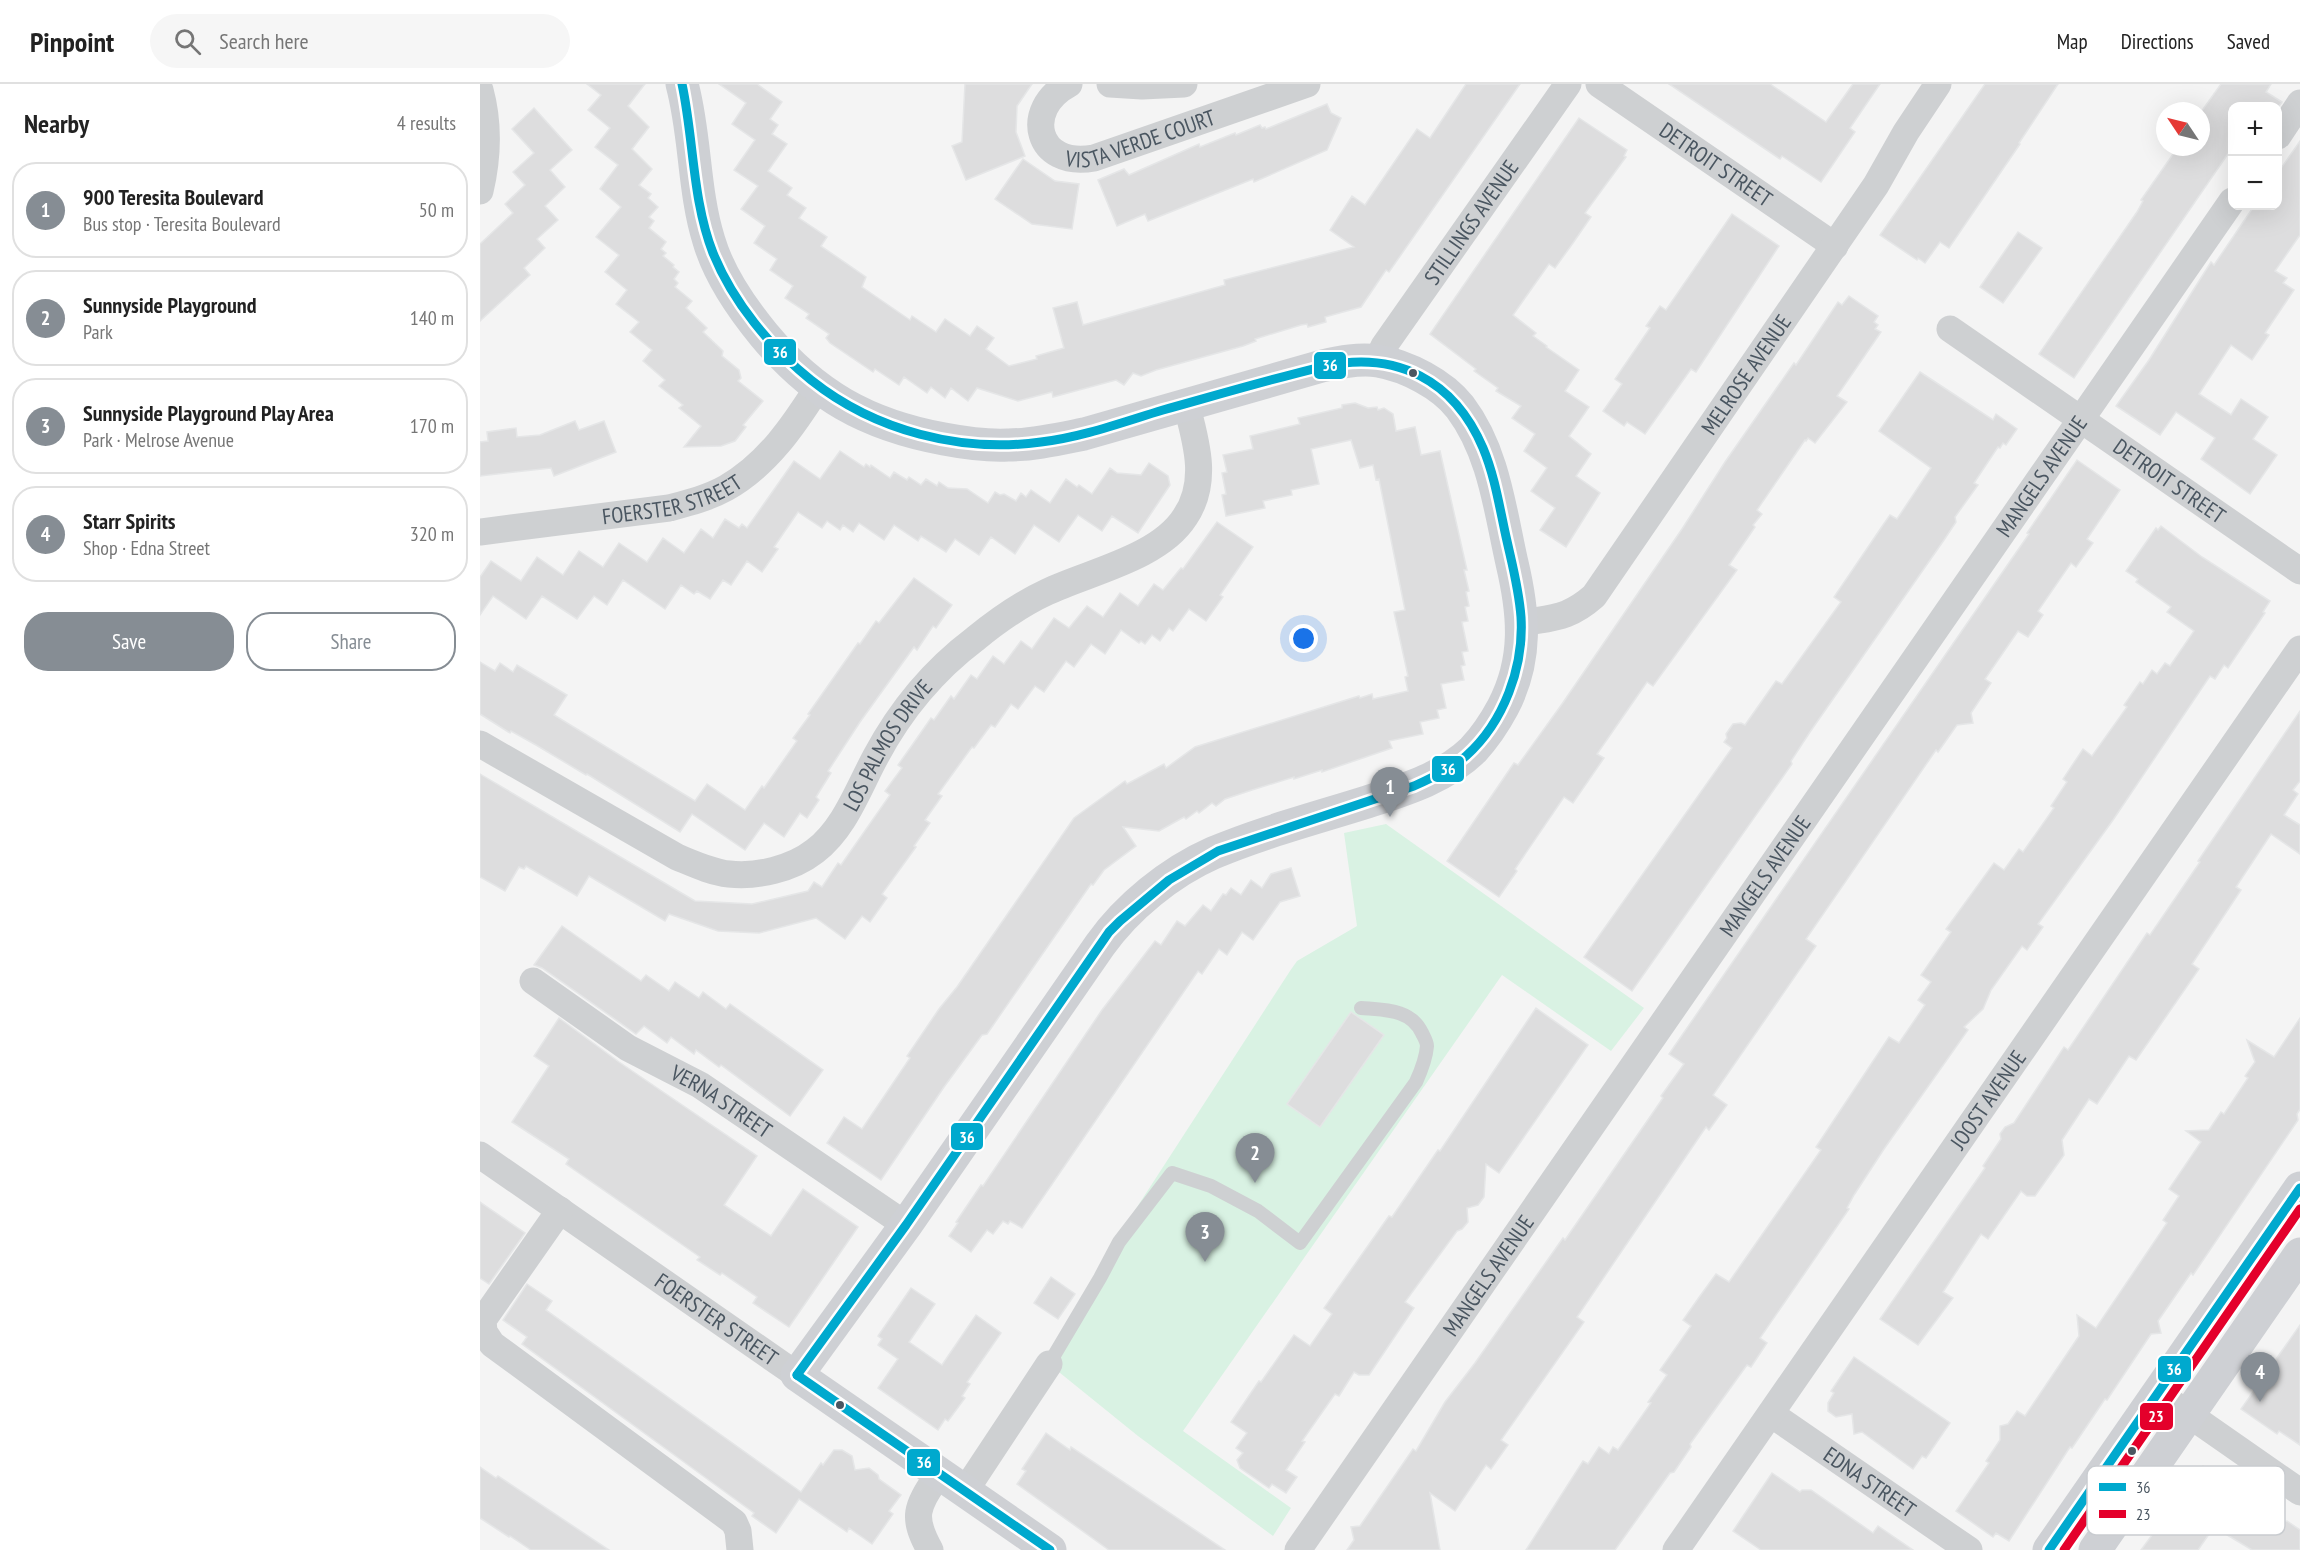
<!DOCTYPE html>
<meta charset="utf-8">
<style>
body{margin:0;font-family:"PT Sans Narrow",sans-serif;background:#f6f6f6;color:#222}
.controls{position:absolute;right:18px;top:18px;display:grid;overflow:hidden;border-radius:12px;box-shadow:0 6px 24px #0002}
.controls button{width:54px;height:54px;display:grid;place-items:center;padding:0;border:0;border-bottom:2px solid #e0e0e0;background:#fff;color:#222;font:30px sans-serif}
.compass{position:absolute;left:1676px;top:18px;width:54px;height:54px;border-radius:50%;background:#fff;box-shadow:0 6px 24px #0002;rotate:305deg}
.you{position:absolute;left:824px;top:555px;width:21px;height:21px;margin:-15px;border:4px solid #fff;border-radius:50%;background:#1a73e8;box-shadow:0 0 0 9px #1a73e833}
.badge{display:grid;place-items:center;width:39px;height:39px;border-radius:50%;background:#868d94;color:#fff;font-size:20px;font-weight:700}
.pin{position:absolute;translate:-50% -50px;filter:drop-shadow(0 2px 3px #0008)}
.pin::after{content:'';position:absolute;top:32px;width:21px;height:18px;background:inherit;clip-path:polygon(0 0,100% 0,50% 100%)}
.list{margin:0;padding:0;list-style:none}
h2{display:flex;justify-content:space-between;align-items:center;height:78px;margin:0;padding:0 24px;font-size:26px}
h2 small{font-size:20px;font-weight:400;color:#767676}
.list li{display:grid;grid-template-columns:39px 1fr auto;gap:18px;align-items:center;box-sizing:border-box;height:96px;margin:0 12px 12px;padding:0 12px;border:2px solid #e0e0e0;border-radius:24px}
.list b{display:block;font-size:22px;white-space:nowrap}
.list p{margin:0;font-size:20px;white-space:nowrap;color:#767676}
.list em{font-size:20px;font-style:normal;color:#767676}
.actions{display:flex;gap:12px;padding:18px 24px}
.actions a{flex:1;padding:14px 0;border:2px solid #868d94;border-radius:24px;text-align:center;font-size:21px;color:#868d94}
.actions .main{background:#868d94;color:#fff}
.icon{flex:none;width:33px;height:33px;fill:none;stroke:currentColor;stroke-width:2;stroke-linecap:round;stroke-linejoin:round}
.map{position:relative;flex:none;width:1820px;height:1466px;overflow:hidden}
header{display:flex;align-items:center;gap:36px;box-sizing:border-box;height:84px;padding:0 30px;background:#fff;border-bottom:2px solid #e0e0e0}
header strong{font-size:28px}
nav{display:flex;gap:33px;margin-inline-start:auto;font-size:21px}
.search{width:420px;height:54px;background:#f6f6f6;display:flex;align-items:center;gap:15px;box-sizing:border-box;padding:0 21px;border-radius:33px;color:#767676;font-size:22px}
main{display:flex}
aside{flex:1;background:#fff}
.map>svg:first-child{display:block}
</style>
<header>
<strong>Pinpoint</strong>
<div class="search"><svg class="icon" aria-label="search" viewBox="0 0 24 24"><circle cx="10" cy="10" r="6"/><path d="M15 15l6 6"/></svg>Search here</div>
<nav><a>Map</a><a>Directions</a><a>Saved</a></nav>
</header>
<main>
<aside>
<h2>Nearby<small>4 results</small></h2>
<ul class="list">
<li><span class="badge">1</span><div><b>900 Teresita Boulevard</b><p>Bus stop · Teresita Boulevard</p></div><em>50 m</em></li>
<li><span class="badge">2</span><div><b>Sunnyside Playground</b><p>Park</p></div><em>140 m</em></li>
<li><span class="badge">3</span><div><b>Sunnyside Playground Play Area</b><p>Park · Melrose Avenue</p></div><em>170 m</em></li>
<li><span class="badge">4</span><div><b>Starr Spirits</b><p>Shop · Edna Street</p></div><em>320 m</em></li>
</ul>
<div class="actions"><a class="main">Save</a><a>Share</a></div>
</aside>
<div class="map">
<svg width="1820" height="1466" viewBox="0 0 1820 1466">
<rect width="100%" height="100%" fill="#f4f4f4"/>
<path fill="#d9f2e3" d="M906 740 1164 924 1131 967 1022 891 703 1347 811 1424 793 1452 658 1352 569 1280 648 1137 810 887 817 877 877 842 864 749Z"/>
<g fill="#ddddde" stroke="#e5e6e7" stroke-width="1.5">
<path d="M107 0H165L148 22 169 43 152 65 172 85 159 101 171 110 168 114 178 123 169 133 174 137 169 144 186 158 181 165 186 169 183 172 194 181 193 183 199 188 194 195 198 199 195 203 212 217 206 224 227 244 223 248 243 267 242 272 259 286 261 294 258 297 283 317 263 341 266 343 255 357 241 362 204 363 221 342 199 324 203 321 179 302 185 296 163 277 172 266 150 248 159 238 136 220 147 206 125 188 139 171 116 153 141 123 120 105 138 81 115 63 130 44 108 26 121 11Z"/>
<path d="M239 0H277L302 18 290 35 298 41 292 50 307 60 288 87 312 104 307 111 326 124 319 134 347 153 341 162 386 193 382 203 430 236 432 232 456 248 465 235 490 252 497 242 514 254 506 265 529 282 557 275 556 272 584 264 573 224 597 218 603 241 745 201 744 196 874 163 850 146 872 112 885 121 937 45 950 54 986 0H1040L909 188 906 186 881 223 845 233 846 238 828 243 827 240 821 241 775 255 776 257 763 262 676 286 661 292 653 289 644 301 636 296 573 313 572 308 538 317 497 304 488 317 471 304 465 314 451 303 447 309 424 293 419 301 395 285 393 288 350 259 346 254 349 250 326 234 329 230 305 214 313 202 290 186 297 175 274 159 285 142 261 125 278 102 254 86 275 56 252 40 266 19Z"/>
<path d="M485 0H552L537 22 536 48 545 72 486 96 472 62 482 58Z"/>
<path d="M1189 0H1290L1346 38 1373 0H1400L1370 44 1375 48 1341 98 1302 72 1300 75Z"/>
<path d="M1505 0H1578L1539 59 1540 60 1469 164 1460 158 1445 179 1438 174 1437 176 1400 151Z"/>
<path d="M1741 0H1791L1786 8 1802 18 1799 22H1752V64L1594 294 1559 270 1657 128 1663 117 1661 116 1698 63H1721V28Z"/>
<path d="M847 20 851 29 861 34 847 66 774 98 773 95 668 137 665 130 637 142 618 96 644 85 649 91 719 60 720 63 755 49 756 51 780 41 782 44 785 43 786 45Z"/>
<path d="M54 24 92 66 70 86 85 103 65 122 78 136 57 155 65 164 44 184 50 191 0 237V160L33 129 25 120 45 101 33 88 54 69 32 45Z"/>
<path d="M1099 34 1147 66 1144 72 1146 73 1105 129 1111 133 1093 159 1075 184 1069 180 1033 231 1056 249 1053 252 1067 262 1066 263 1099 286 1085 307 1109 323 1089 352 1111 370 1096 392 1120 409 1086 463 1060 446 1075 424 1051 407 1067 384 1044 367 1055 350 1032 334 1041 322 1016 307 1018 304 994 287 996 285 950 250Z"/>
<path d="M1820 57V151L1795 187 1807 194 1803 199 1814 206 1785 249 1789 251 1772 276 1751 261 1719 310 1751 331 1761 315 1788 333 1773 355 1797 371 1770 410 1721 375 1735 354 1696 328 1680 351 1636 322 1669 276 1731 178 1734 181 1774 122H1797V90Z"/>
<path d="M543 75 575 97 599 100 592 145 552 140 515 115Z"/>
<path d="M1252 130 1299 162 1216 288 1211 285 1165 350 1147 338 1144 342 1123 327 1142 300 1135 295 1170 244 1166 242 1180 222 1186 226Z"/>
<path d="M1538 148 1562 164 1523 219 1500 203Z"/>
<path d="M1369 212 1398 232 1394 238 1398 241 1395 245 1401 248 1357 312 1367 318 1335 359 1328 354 1326 357 1325 356 1277 426 1282 430 1273 441 1275 443 1249 481 1257 486 1173 602 1167 598 1151 621 1117 670 1124 674 1093 719 1084 713 1035 785 1037 787 1019 813 967 777 1034 679 1038 681 1082 620 1202 445 1245 378 1314 279 1316 281 1358 218 1362 221Z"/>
<path d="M1440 288 1513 336 1516 330 1537 345 1526 361 1523 359 1520 364 1518 363 1494 399 1498 401 1475 433 1476 438 1464 456 1330 648 1311 677 1312 680 1152 907 1104 873 1252 664 1244 658 1247 654 1246 650 1253 640 1261 639 1265 641 1296 597 1302 600 1361 518 1354 513 1403 441 1410 431 1417 435 1451 384 1399 347Z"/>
<path d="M875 319 888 324 897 323 898 326 904 324 913 330 916 347 935 343 941 371 960 367 987 486H984L989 507 986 508 989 522 985 523 988 537 982 538 988 567 982 568 985 581 981 582 984 596 961 600 966 624 957 626 959 634 940 638 943 650 909 657 912 664 842 688V686L814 695V693L772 706 745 715 736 722 732 719 719 729 717 727 706 735 704 733 679 747 643 743 656 762 624 786 613 801 611 800 507 950 502 951 464 1003 401 1096 347 1059 364 1033 382 1045 430 974 427 972 459 925 477 903 594 734 645 697 647 700 684 680 686 684 715 663 879 612 880 614 892 610 893 615 928 607 925 593 928 592 914 528 925 526 899 395 896 396 893 381 880 384 871 356 831 365 839 400 811 406 812 411 783 417 785 424 746 432 742 411 746 410 742 389 747 388 743 371 773 365 770 352 820 340 818 334 862 324V321Z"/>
<path d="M95 337 99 346 124 337 136 368 74 392 71 384 0 392V358L8 357 7 348 36 344 37 353 60 351Z"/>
<path d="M360 367 384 383 386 380 390 383 391 381 410 394 414 388 427 396 429 393 441 401 446 395 457 402 459 398 468 404 487 405 508 419 515 408 520 411 524 410 536 417 541 409 546 413 551 406 570 419 586 395 597 403 599 401 612 410 630 384 637 389 661 391 669 379 688 392 690 401 658 449 632 432 622 447 598 431 579 458 554 441 535 470 511 453 499 471 475 455 466 468 441 452 438 457 414 441 404 456 379 439 373 448 363 441 360 446 347 437 342 444 318 428 294 463 298 465 282 488 267 477 251 501 243 496 230 515 217 507 214 510 201 501 185 525 143 496 127 521 114 512 97 535 62 512 46 535 13 512 0 531V493L11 477 41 497 57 473 83 491 99 467 123 483 139 459 167 478 183 454 204 469 221 445 233 454 245 435 259 444 262 440 267 444 314 377 340 395Z"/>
<path d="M1597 376 1640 406 1607 455 1613 459 1596 483 1591 479 1558 527 1563 531 1548 553 1538 547 1505 595 1511 599 1491 629 1493 639 1477 641 1458 668 1456 666 1326 855 1336 862 1233 1011 1247 1021 1229 1046 1226 1043 1097 1233 1104 1238 1021 1356 1028 1361 1011 1385 1006 1381 975 1427 950 1409 960 1466H867L874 1456 871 1443 880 1442 933 1365 936 1367 965 1318 995 1279 1083 1154 1085 1156 1183 1014 1181 1012 1204 980 1189 970 1533 473 1549 450 1547 449Z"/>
<path d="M737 438 773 463 740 511 743 513 726 537 709 525 693 547 689 544 680 557 672 551 665 560 661 557 659 559 641 546 625 570 611 560 594 583 586 577 564 608 555 602 538 625 531 620 515 643 511 641 494 664 492 663 458 710 462 712 445 736 450 739 434 762 436 763 402 810 407 814 390 838 382 832 365 855 336 834 279 849 238 847 189 830 185 837 109 792 97 812 46 782 44 785 39 783 25 807 0 793V690L215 817 272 820 328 807 334 798 342 803 358 779 361 781 410 711 405 707 422 684 418 681 435 657 451 634 454 636 471 612 474 615 491 591 497 595 513 572 524 580 541 557 552 565 574 534 589 544 607 522 623 533 640 509 658 522 674 500 683 506 701 484 703 485Z"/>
<path d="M1681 442 1722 473 1790 517 1783 528 1785 529 1748 584 1744 581 1735 595 1730 592 1633 736 1558 840 1563 843 1547 866 1542 862 1511 906 1503 925 1484 943 1488 946 1404 1065 1374 1111 1367 1124 1369 1125 1280 1254 1287 1259 1271 1283 1267 1281 1210 1360 1211 1363 1194 1388 1190 1389 1135 1466H1046L1103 1377 1108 1380 1119 1363 1129 1370 1133 1363 1138 1366 1171 1319 1168 1318 1187 1291 1180 1286 1211 1242 1203 1236 1220 1212 1236 1190 1249 1198 1341 1066 1336 1063 1409 953 1419 959 1445 921 1438 916 1451 898 1441 891 1471 848 1466 845 1514 779 1524 786 1539 765 1543 768 1574 724 1571 722 1587 698 1583 695 1603 665 1612 672 1647 623 1644 621 1660 598 1663 600 1672 586 1677 590 1685 579 1690 582 1714 547 1687 528 1691 523 1656 498 1658 495 1646 487 1676 444 1678 446Z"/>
<path d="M434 494 472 521 456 544 453 542 437 566 434 563 380 638 352 681 348 687 351 689 336 713 339 716 327 734 320 729 304 753 284 739 265 766 212 730 200 748 107 690 106 691 56 661 31 647 30 649 0 630V578L15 587 20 579 33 588 37 581 87 611 74 631 215 717 227 700 265 726 282 702 284 704 317 657 313 654 330 631 328 630 378 559 380 560 396 537 399 539Z"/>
<path d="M1820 627V697L1813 706 1818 710 1804 731 1820 741V770L1791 750 1756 803 1761 806 1712 880 1719 885 1656 976 1649 972 1617 1020 1609 1015 1582 1056 1584 1071 1555 1112H1547L1541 1107 1508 1155 1501 1150 1463 1208 1473 1214 1438 1261 1400 1235 1505 1084 1503 1082 1521 1055 1520 1050 1525 1043 1534 1039 1584 963 1588 966 1667 849 1670 851 1720 778 1718 777Z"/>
<path d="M811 784 820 812 800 818 773 856 762 848 747 871 739 865 722 890 718 887 542 1144 530 1137 528 1140 523 1137 513 1150 507 1146 491 1168 469 1152 478 1139 476 1138 501 1101 503 1102 622 926 675 857 681 861 697 837 705 842 723 821 731 827 743 810 746 811 751 804 761 811 771 796 782 804 791 790Z"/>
<path d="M82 842 161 897 166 891 189 907 195 898 219 914 223 908 246 925 250 920 343 986 310 1032 241 981 239 983 216 966 214 970 191 953 187 959 164 942 156 950 62 884 54 881Z"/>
<path d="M1056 924 1108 961 1019 1089 1006 1080 1004 1113 998 1121 987 1124 988 1138 982 1145 977 1147 925 1218 934 1224 889 1291H879L874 1288 859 1312 855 1310 822 1357 825 1358 806 1386 817 1393 806 1409 792 1400 789 1404 760 1384 757 1376 763 1369 756 1364 767 1349 751 1338 779 1297 781 1298 814 1251 830 1262 852 1230 844 1224 909 1132 912 1133 958 1066 960 1067Z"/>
<path d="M871 928 904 951 840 1043 807 1020Z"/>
<path d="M79 934 139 978 277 1072 244 1121 291 1152 323 1105 378 1143 309 1243 273 1219 277 1213 242 1189 240 1191 217 1176 220 1173 86 1080 89 1075 32 1038 69 982 54 972Z"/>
<path d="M1820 934V1025L1817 1030 1818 1036 1713 1191 1711 1189 1678 1237 1681 1249 1671 1250 1627 1316 1625 1315 1592 1364 1590 1363 1529 1457 1516 1449 1513 1453 1476 1427 1509 1379 1506 1377 1520 1356V1342L1528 1340 1537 1327 1545 1332 1599 1252 1597 1231 1616 1244 1687 1139 1683 1136 1699 1112 1689 1105 1721 1058 1706 1047 1729 1046 1741 1028 1744 1030 1768 994 1765 992 1775 978 1767 956 1794 973Z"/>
<path d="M0 1118 45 1149 9 1200 0 1194Z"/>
<path d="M571 1193 595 1210 578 1235 554 1219Z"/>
<path d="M47 1200 72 1217 66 1226 321 1408 341 1379 343 1381 354 1366H362L372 1372 375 1386 389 1384 398 1391 399 1395 421 1411 409 1427 413 1430 392 1460 369 1444 367 1448 319 1415 296 1449 272 1432 274 1429 252 1413 42 1260 47 1253 23 1236Z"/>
<path d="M431 1204 455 1220 429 1258 462 1281 496 1231 521 1249 487 1298 490 1300 482 1312 485 1314 468 1337 465 1335 458 1346 398 1304 418 1275 398 1261 402 1255 398 1252Z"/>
<path d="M1820 1241V1361L1799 1347 1797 1350 1761 1325Z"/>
<path d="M1374 1273 1470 1339 1446 1374 1442 1372 1433 1385 1382 1348 1374 1350 1372 1330 1356 1333 1348 1327V1319L1354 1309 1351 1307Z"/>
<path d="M566 1349 590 1366 591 1363 745 1466H629L537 1400 546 1387 542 1385Z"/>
<path d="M1723 1382 1759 1407V1404L1781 1419 1782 1423 1804 1438 1807 1437 1820 1446V1466H1772L1734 1443 1718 1466H1661Z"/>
<path d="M0 1383 16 1394 18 1392 129 1466H51L30 1452 29 1453 0 1434Z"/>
<path d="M1292 1389 1320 1408 1322 1406H1331L1393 1449 1398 1442 1433 1466H1281L1253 1447Z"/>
</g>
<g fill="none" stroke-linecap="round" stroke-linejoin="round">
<path stroke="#ced0d2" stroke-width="14" d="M569 1280 620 1194 639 1158 692 1089 731 1102 778 1127 820 1159 936 998C941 987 946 975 947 962 947 958 944 953 942 949 931 925 905 926 881 924"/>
<g stroke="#ced0d2" stroke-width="27">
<path id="s1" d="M589 0C542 25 556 85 614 74L827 0"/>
<path d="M630 0 662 2 704 0"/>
<path id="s2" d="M1119 0 1355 162"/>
<path d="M0 6C9 39 8 73 0 107"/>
<path d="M1798 52 1820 19"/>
<path id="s3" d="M1470 245 1820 487"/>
<path id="s4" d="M897 277 904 262 1088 0"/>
<path id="s5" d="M0 448 189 424C208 419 228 414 246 404 287 381 314 341 338 303"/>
<path id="s6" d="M1043 539C1075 533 1089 534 1114 512L1396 101 1426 48 1458 0"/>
<path id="s7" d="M0 660 197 773C214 780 231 788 249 790 277 793 312 785 335 767 365 744 378 705 396 672 420 627 454 586 495 555 517 537 541 520 567 508 609 488 679 474 705 433 729 398 716 357 706 319"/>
<path id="s8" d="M53 897 148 964 220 1001 426 1141"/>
<path id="s9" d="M0 1071 317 1291"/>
<path d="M80 1126 3 1236 4 1248 12 1260 254 1438 258 1447 260 1466"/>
<path d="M1678 1309 1820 1408"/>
<path id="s10" d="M1291 1330 1489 1466"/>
<path d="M485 1407 569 1280"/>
<path d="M450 1466C430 1430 438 1422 459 1389"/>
<path id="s11" d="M818 1466 1752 117"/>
<path id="s12" d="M1196 1466 1820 565"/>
</g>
<g stroke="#ced0d4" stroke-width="33">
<path d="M202 0C216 52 213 106 229 157 239 191 261 223 284 251 334 311 387 341 464 355 485 359 506 362 528 361 553 361 579 355 604 350L842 282C860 278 880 274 898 277 927 282 962 300 980 323 1014 368 1020 426 1032 479 1044 530 1048 575 1023 623 1015 638 1005 653 993 666 964 694 924 706 887 718 836 734 783 748 733 769 690 788 647 823 620 861L426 1141 317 1291 570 1466"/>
<path d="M1569 1466 1820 1104"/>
<path d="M1615 1466 1820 1170"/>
</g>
<g stroke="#fff" stroke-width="14">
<g id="bus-1">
<path d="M202 0C214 56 212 115 233 169 253 218 290 263 331 296 395 347 481 369 561 358 603 353 643 338 683 326 737 311 791 295 845 282 917 267 974 296 1003 364 1014 390 1019 420 1025 448 1031 476 1039 504 1041 533 1044 583 1024 638 986 672 971 685 952 694 934 702L738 767 689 796 640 837 629 848 426 1141 317 1291"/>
<path d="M317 1291 570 1466"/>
<path d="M1569 1466 1820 1104"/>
</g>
</g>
<g stroke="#fff" stroke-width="14">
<path id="bus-2" d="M1584 1466 1820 1125"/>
</g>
<use href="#bus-1" stroke="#00a9ce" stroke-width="9"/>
<use href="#bus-2" stroke="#e4002b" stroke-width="9"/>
</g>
<g fill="#4a5661" stroke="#fff" stroke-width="2">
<circle cx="933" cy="289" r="5"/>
<circle cx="360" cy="1321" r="5"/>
<circle cx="1652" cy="1367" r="5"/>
</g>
<g text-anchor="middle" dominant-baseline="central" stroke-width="4.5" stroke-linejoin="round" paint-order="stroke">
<g font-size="22" fill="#4a5661" stroke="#fff">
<text stroke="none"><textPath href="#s1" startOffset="174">VISTA VERDE COURT</textPath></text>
<text stroke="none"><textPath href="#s2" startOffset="142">DETROIT STREET</textPath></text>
<text stroke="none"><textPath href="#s4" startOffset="168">STILLINGS AVENUE</textPath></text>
<text stroke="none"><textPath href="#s6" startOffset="346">MELROSE AVENUE</textPath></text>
<text stroke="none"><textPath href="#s11" startOffset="1306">MANGELS AVENUE</textPath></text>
<text stroke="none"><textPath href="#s3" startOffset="267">DETROIT STREET</textPath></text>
<text stroke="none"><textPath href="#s5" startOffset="195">FOERSTER STREET</textPath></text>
<text stroke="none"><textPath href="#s7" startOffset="502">LOS PALMOS DRIVE</textPath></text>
<text stroke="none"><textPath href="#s11" startOffset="820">MANGELS AVENUE</textPath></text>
<text stroke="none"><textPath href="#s12" startOffset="548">JOOST AVENUE</textPath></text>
<text stroke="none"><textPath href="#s8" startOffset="224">VERNA STREET</textPath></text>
<text stroke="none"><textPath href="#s11" startOffset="334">MANGELS AVENUE</textPath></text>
<text stroke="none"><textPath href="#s9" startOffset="288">FOERSTER STREET</textPath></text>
<text stroke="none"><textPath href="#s10" startOffset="120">EDNA STREET</textPath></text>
</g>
</g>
<rect x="1607" y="1382" width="198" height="69" rx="9" fill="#fff" stroke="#c9ccd0" stroke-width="1.5"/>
<rect x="1619" y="1399" width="27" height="8" fill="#00a9ce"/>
<rect x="1619" y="1426" width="27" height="8" fill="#e4002b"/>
<g font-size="16" fill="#4a5661">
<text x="1656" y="1409">36</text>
<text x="1656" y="1436">23</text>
</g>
<g stroke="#fff" stroke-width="2">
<rect x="283" y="254" width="34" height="28" rx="6" fill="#00a9ce"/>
<rect x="833" y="267" width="34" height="29" rx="6" fill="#00a9ce"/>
<rect x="951" y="671" width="34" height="28" rx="6" fill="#00a9ce"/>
<rect x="470" y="1038" width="34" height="29" rx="6" fill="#00a9ce"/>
<rect x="1677" y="1271" width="35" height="28" rx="6" fill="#00a9ce"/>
<rect x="1659" y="1318" width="35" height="29" rx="6" fill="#e4002b"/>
<rect x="426" y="1364" width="35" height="29" rx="6" fill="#00a9ce"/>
</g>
<g font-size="16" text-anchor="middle" font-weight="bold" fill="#fff">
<text x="300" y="274">36</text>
<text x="850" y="287">36</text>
<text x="968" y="691">36</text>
<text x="487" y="1059">36</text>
<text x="1694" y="1291">36</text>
<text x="1676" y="1338">23</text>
<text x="444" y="1384">36</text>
</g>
</svg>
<div class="controls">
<button>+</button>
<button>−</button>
</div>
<svg class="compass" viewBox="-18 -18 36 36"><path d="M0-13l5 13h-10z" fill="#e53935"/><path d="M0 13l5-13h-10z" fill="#767676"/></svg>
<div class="you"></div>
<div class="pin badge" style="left:910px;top:733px">1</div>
<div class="pin badge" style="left:775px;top:1099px">2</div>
<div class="pin badge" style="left:725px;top:1178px">3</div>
<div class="pin badge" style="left:1780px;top:1318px">4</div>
</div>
</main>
